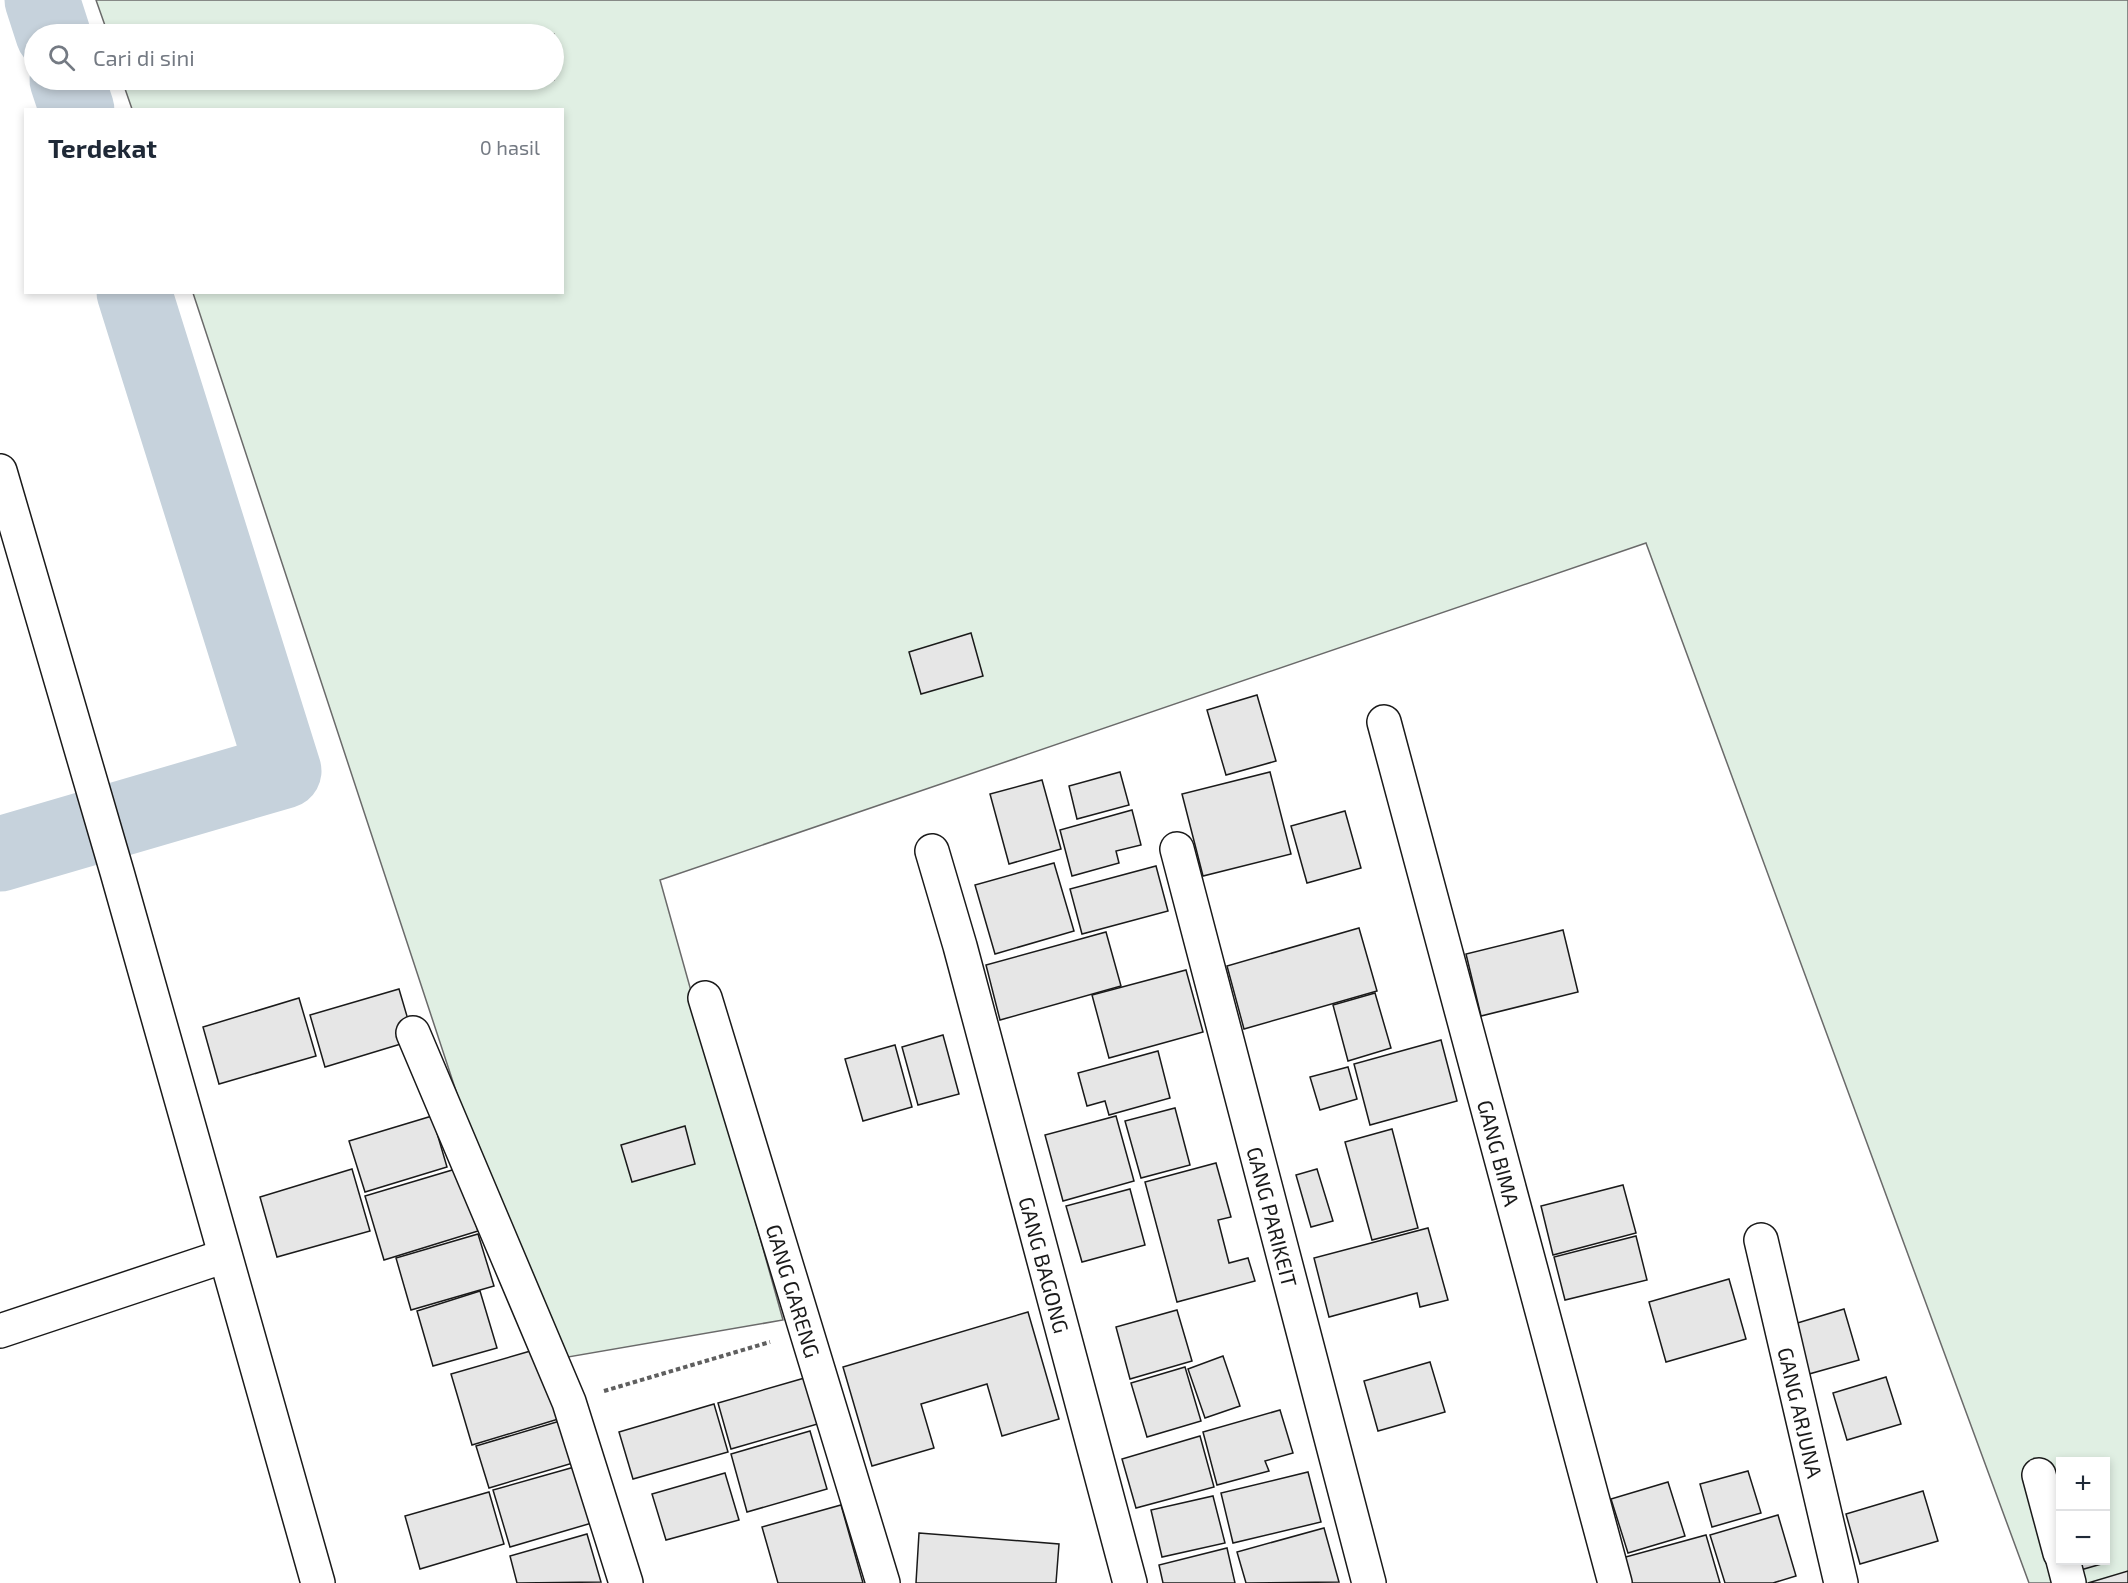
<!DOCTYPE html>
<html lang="id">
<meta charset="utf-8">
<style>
body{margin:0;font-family:"Exo 2",sans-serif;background:#f2f2f3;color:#1f2937}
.controls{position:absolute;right:18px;bottom:18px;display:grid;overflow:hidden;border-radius:0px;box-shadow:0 3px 9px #0003}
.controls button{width:54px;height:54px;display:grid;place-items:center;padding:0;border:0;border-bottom:2px solid #e0e1e3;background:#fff;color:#1f2937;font:30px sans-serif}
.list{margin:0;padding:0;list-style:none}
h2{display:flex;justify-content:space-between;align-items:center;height:78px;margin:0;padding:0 24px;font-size:26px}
h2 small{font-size:20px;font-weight:400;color:#747a83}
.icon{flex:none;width:33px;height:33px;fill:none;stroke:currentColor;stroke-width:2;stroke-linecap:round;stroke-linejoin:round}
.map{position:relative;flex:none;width:2128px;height:1583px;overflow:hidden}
.search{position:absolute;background:#fff;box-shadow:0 3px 9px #0003;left:24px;top:24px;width:540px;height:66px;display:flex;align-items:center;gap:15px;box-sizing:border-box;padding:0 21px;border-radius:33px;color:#747a83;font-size:22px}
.panel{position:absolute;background:#fff;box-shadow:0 3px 9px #0003;left:24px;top:108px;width:540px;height:186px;border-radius:0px}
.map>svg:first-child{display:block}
</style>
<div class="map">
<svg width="2128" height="1583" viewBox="0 0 2128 1583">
<rect width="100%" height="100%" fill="#fff"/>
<path fill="#e0efe3" stroke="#6a6a6a" stroke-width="1.5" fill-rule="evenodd" d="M96 0H2128V1583H2029L1646 543 660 880 783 1320 545 1361 193 293 562 292V110L132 109 122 80H554V34H108ZM2060 1462H2106V1560H2060Z"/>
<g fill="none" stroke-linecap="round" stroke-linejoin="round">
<g stroke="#c6d2dc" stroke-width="75">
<path d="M42 0 53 34"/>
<path d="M67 80 77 110"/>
<path d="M0 854 284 771 134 292"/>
</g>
</g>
<g fill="#e6e6e6" stroke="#1a1a1a" stroke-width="1.5">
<path d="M971 633 983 676 921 694 909 652Z"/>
<path d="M1257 695 1276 761 1226 775 1207 710Z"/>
<path d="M1120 772 1129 805 1077 819 1069 786Z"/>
<path d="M1270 772 1291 854 1203 876 1182 794Z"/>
<path d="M1042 780 1061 849 1009 864 990 794Z"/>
<path d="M1132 810 1141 845 1116 851 1119 863 1072 876 1060 830Z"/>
<path d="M1345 811 1361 868 1307 883 1291 826Z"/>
<path d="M1054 863 1074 931 995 954 975 885Z"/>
<path d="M1156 866 1168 911 1082 934 1070 889Z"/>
<path d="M1359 928 1377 991 1244 1029 1227 966Z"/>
<path d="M1563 930 1578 992 1481 1016 1466 954Z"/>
<path d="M1106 932 1121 986 1000 1020 986 965Z"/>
<path d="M1186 970 1203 1032 1109 1058 1092 995Z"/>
<path d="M399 989 414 1040 325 1067 310 1015Z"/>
<path d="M1375 993 1391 1048 1348 1061 1333 1005Z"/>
<path d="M299 998 316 1056 219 1084 203 1027Z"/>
<path d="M943 1035 959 1094 918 1105 902 1047Z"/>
<path d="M1441 1040 1457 1101 1370 1125 1354 1064Z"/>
<path d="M895 1045 912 1107 863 1121 845 1059Z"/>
<path d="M1158 1051 1170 1098 1109 1115 1105 1101 1087 1106 1078 1073Z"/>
<path d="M1348 1067 1357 1099 1320 1110 1310 1077Z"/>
<path d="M1175 1108 1190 1165 1141 1178 1125 1121Z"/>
<path d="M432 1116 447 1167 365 1192 349 1141Z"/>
<path d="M1116 1116 1134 1181 1063 1201 1045 1135Z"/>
<path d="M685 1126 695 1164 632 1182 621 1145Z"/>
<path d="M1392 1129 1418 1228 1372 1240 1345 1142Z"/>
<path d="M1216 1163 1231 1217 1218 1220 1229 1263 1248 1258 1255 1281 1177 1302 1145 1182Z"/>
<path d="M459 1168 478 1231 384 1260 365 1196Z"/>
<path d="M352 1169 370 1231 277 1257 260 1197Z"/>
<path d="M1317 1169 1333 1221 1311 1227 1296 1175Z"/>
<path d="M1623 1185 1636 1233 1553 1255 1541 1206Z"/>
<path d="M1130 1189 1145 1245 1082 1262 1066 1206Z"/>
<path d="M1428 1228 1448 1300 1420 1307 1417 1293 1329 1317 1314 1258Z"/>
<path d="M478 1234 494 1286 411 1310 396 1258Z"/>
<path d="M1636 1236 1647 1280 1565 1300 1554 1257Z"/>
<path d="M1729 1279 1746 1339 1666 1362 1649 1302Z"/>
<path d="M480 1291 497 1348 433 1366 417 1311Z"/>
<path d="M1844 1309 1859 1360 1809 1374 1794 1324Z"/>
<path d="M1177 1310 1192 1361 1130 1379 1116 1327Z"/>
<path d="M1028 1312 1059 1419 1002 1436 987 1384 921 1404 934 1448 872 1466 843 1367Z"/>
<path d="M534 1350 565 1417 472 1445 451 1374Z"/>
<path d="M1223 1356 1240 1406 1205 1418 1188 1369Z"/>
<path d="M1430 1362 1445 1412 1378 1431 1364 1381Z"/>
<path d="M1185 1367 1201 1421 1147 1437 1131 1383Z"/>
<path d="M808 1377 821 1423 731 1449 718 1403Z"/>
<path d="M1886 1377 1901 1424 1847 1440 1833 1393Z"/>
<path d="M714 1404 728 1452 633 1479 619 1432Z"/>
<path d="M1280 1410 1293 1453 1265 1461 1269 1471 1217 1485 1203 1432Z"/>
<path d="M570 1418 583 1460 489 1488 476 1446Z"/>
<path d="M810 1431 827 1489 747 1512 731 1454Z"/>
<path d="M1200 1436 1214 1487 1136 1508 1122 1459Z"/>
<path d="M585 1464 602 1520 510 1547 493 1490Z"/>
<path d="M1748 1471 1761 1513 1712 1527 1700 1484Z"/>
<path d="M1308 1472 1321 1522 1233 1543 1221 1493Z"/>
<path d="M725 1473 739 1520 666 1540 652 1494Z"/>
<path d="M1668 1482 1685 1536 1628 1553 1611 1499Z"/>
<path d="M1923 1491 1938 1541 1860 1564 1846 1514Z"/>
<path d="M489 1492 504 1544 420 1569 405 1516Z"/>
<path d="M1213 1496 1225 1543 1162 1557 1151 1510Z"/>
<path d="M841 1505 863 1583H778L762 1527Z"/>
<path d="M1778 1515 1796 1576 1773 1583H1725L1710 1535Z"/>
<path d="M1324 1528 1339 1582 1246 1583 1237 1552Z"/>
<path d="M919 1533 1059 1544 1056 1583H916Z"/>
<path d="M587 1534 601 1582 517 1583 510 1556Z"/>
<path d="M1706 1535 1720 1583H1629L1622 1558Z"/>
<path d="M1227 1548 1235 1583H1163L1159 1565Z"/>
<path d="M2074 1560H2104L2105 1563 2077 1571Z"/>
<path d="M2128 1571V1583H2088Z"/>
</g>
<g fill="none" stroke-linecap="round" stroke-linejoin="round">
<g stroke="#1a1a1a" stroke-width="36">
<g id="minor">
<path d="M0 471 117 872 318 1583"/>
<path id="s1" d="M1384 722 1615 1583"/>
<path id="s2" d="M1177 849 1369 1583"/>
<path id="s3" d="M932 851 960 946 1130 1583"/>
<path id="s4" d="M705 998 883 1583"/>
<path d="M413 1033 569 1402 626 1583"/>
<path id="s5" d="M1761 1240 1841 1583"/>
<path d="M0 1331 225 1256"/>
<path d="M2039 1475 2060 1553"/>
<path d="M2063 1560 2069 1583"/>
</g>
</g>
<path stroke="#5f5f5f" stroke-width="4" stroke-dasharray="4.5 3" stroke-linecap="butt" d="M604 1391 770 1342"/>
<use href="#minor" stroke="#fff" stroke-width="33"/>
</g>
<g text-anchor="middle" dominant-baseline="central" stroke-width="4.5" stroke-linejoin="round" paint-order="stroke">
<g font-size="21" fill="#1a1a1a" stroke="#fff">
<text stroke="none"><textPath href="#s1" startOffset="446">GANG BIMA</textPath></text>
<text stroke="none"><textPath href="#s2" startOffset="380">GANG PARIKEIT</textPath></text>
<text stroke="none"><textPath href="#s3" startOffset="429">GANG BAGONG</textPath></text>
<text stroke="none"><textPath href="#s4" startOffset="306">GANG GARENG</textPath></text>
<text stroke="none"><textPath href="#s5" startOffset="177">GANG ARJUNA</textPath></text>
</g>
</g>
</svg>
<div class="controls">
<button>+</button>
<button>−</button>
</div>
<div class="search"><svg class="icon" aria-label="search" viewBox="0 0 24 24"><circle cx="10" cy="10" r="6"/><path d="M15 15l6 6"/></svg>Cari di sini</div>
<section class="panel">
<h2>Terdekat<small>0 hasil</small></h2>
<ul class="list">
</ul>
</section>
</div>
